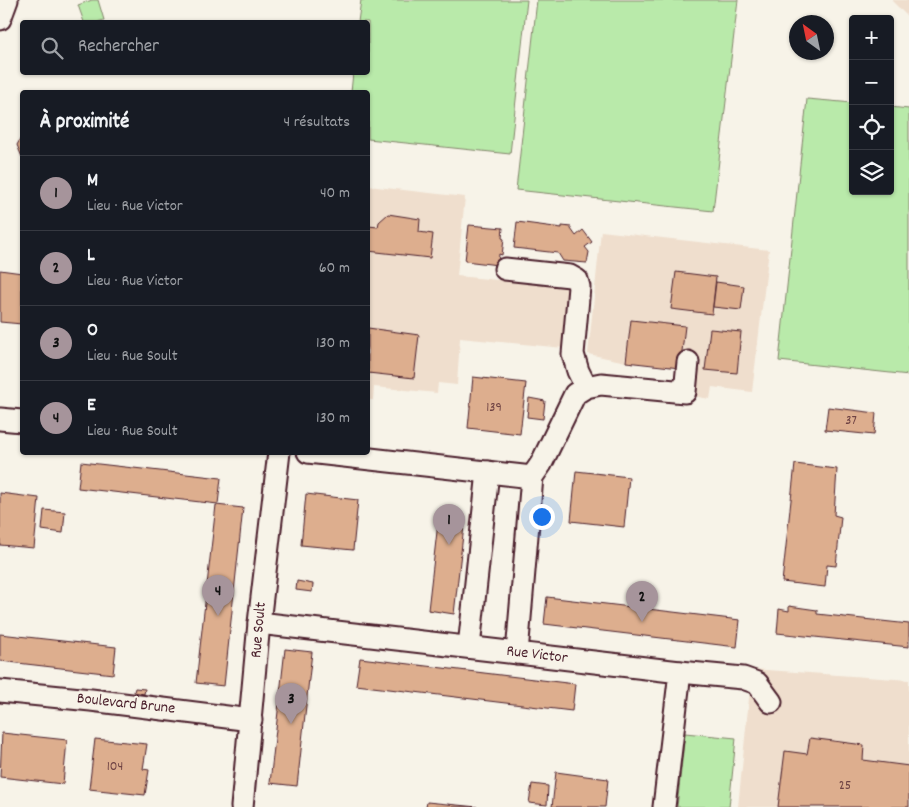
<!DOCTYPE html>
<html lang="fr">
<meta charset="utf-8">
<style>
body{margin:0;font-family:Dekko,sans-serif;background:#20242c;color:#f1f3f6}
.controls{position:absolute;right:15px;top:15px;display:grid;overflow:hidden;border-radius:5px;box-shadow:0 1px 4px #0004}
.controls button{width:45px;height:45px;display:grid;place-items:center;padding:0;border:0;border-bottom:1px solid #363941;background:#171b24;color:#f1f3f6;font:25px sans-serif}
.compass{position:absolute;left:789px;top:15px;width:45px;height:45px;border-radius:50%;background:#171b24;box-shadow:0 1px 4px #0004;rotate:327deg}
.you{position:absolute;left:541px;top:516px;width:18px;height:18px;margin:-12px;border:4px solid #fff;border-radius:50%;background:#1a73e8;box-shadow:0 0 0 8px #1a73e833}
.badge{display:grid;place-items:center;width:32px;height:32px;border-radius:50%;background:#a6949b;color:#111;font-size:16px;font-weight:700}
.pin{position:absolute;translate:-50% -41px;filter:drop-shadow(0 1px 2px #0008)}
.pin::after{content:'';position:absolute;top:26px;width:18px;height:15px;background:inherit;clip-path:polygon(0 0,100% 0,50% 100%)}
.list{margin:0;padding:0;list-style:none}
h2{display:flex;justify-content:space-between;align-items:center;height:65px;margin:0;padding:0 20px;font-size:21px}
h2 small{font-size:16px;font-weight:400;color:#9ea1a6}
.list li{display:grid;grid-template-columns:32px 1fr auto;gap:15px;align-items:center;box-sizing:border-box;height:75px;padding:0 20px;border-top:1px solid #363941}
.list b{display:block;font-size:19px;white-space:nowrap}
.list p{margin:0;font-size:16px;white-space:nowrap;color:#9ea1a6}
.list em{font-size:16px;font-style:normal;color:#9ea1a6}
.icon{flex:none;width:28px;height:28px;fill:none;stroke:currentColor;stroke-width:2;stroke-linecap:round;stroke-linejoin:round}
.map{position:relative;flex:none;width:909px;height:807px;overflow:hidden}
.search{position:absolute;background:#171b24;box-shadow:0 1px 4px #0004;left:20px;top:20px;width:350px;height:55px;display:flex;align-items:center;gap:12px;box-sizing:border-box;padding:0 18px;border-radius:5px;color:#9ea1a6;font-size:19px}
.panel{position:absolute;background:#171b24;box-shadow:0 1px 4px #0004;left:20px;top:90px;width:350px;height:365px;border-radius:5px}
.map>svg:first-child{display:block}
</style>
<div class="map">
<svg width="909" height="807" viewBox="0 0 909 807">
<rect width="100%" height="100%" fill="#f7f3e8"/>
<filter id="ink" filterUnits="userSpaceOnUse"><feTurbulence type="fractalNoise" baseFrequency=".02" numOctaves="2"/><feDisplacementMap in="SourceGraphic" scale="10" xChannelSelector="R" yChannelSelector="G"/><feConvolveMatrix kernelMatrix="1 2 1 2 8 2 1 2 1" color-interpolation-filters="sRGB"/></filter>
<g filter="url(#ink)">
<g fill="#efdecd">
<path d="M891 0H909V18Z"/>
<path d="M368 186 465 197 457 276 570 287 564 348 460 338 457 385 438 383 437 393 374 387 373 400H368Z"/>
<path d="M601 231 769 250 752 392 712 387 710 399 692 396 695 363 626 362 588 354Z"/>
<path d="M752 669 909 680V807H738Z"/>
</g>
<g fill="#b9eaaa" stroke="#82846a">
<path d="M92 0H98L104 20 97 22H84L78 5Z"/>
<path d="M361 0H527L510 154 368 139V92H351L353 73 368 72V22H358Z"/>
<path d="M537 0H738L713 211 516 190Z"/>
<path d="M807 99 853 103V191H890V107L909 109V375L779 361Z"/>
<path d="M685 733 736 738 729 807H677Z"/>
</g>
<g fill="#ddae8e" stroke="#4a1f2b">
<path d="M22 136V157L17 145Z"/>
<path d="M388 214 420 219 419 232 433 234 430 258 368 251V226L378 227 379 222Z"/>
<path d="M517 222 562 228V226L571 227V229L576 236 583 230 592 242 585 247 589 252 587 263 563 261 558 253 514 248Z"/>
<path d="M469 225 503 228 502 238 504 239 502 255 499 254 498 265 465 261Z"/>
<path d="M0 270 22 273V324L0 322Z"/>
<path d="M676 272 716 277 712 314 671 309Z"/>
<path d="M716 282 744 286 741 310 713 307Z"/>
<path d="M631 320 685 326 680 368 626 362Z"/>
<path d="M368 328 419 335 414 378 368 373Z"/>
<path d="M710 329 741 332 737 373 705 370Z"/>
<path d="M473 377 526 383 520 434 468 428Z"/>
<path d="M529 398 545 401 543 419 527 417Z"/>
<path d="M828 407 876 413 874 435 825 430Z"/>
<path d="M81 462 221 478 218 504 78 488Z"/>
<path d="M795 464 837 469 834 515 841 517 836 566 827 565 825 587 782 582Z"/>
<path d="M576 471 629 477 624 527 571 521Z"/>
<path d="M0 493 39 498 34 548 0 545Z"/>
<path d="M306 494 358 500 353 550 301 545Z"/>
<path d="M216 505 243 508 224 686 196 683Z"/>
<path d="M44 510 65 512 63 533 42 530Z"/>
<path d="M439 514 465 517 454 614 428 610Z"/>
<path d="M297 581 313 584 312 592 296 590Z"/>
<path d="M547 597 740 620 737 647 544 624Z"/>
<path d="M789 606 817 610V614L909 624V647L777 633 779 609 789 611Z"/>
<path d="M0 634 116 647 113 674 0 661Z"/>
<path d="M285 649 312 652 297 786 270 783Z"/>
<path d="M360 658 575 684 572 711 356 685Z"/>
<path d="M135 688 145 689 144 694 134 692Z"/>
<path d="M2 733 67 740 63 784 0 777Z"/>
<path d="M810 738 864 745 863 760 909 766V807H778L785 751 807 754Z"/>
<path d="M95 739 147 744 143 769 149 770 145 795 89 789Z"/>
<path d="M556 772 608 779 605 807H552Z"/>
<path d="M532 784 548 786 547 805 529 803Z"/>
<path d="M427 802 477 807H426Z"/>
</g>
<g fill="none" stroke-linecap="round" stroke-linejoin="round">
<g stroke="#4a1f2b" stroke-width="25">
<g id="minor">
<path d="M0 19 7 0"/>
<path d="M505 269 570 276 577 280 579 287 573 354 578 371 586 387"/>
<path d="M0 419 22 421"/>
<path d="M308 452 532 477"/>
<path d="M259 623 680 672 664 807"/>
<path d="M469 647 488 472"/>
<path d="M517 653 532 477 541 464 575 394 586 387 601 384 685 392 688 362"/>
<path d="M680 672 743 678 757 683 771 702"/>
<path d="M0 691 91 700 251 720"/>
<path d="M242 807 259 623 279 452"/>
</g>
</g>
<use href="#minor" stroke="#f7f3e8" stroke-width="21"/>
</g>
</g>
<g text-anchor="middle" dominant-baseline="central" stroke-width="4" stroke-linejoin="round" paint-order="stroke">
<g font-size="14" fill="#6f4344">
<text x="494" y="408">139</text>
<text x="851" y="421">37</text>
<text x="115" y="767">104</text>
<text x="845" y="786">25</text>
</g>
<g font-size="16" fill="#4a1f2b" stroke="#f7f3e8">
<text transform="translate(259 630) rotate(-85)">Rue Soult</text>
<text transform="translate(537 655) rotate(7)">Rue Victor</text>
<text transform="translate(126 704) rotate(6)">Boulevard Brune</text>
</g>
</g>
</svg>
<div class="controls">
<button>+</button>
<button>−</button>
<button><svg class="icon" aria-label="locate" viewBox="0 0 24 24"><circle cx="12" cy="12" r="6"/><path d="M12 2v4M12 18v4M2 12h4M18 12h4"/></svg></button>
<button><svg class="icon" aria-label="layers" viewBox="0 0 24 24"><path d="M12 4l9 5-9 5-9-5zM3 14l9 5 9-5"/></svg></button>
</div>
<svg class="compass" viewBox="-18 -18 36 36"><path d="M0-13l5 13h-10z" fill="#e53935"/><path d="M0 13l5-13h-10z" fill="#9ea1a6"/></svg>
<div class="you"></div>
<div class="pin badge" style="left:449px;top:545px">1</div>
<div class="pin badge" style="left:642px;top:622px">2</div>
<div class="pin badge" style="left:291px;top:724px">3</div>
<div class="pin badge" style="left:218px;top:616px">4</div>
<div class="search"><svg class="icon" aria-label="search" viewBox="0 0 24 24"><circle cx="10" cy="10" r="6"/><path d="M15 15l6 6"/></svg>Rechercher</div>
<section class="panel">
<h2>À proximité<small>4 résultats</small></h2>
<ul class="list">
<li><span class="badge">1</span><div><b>M</b><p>Lieu · Rue Victor</p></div><em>40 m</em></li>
<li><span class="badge">2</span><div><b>L</b><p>Lieu · Rue Victor</p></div><em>60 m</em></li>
<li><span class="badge">3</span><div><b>O</b><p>Lieu · Rue Soult</p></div><em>130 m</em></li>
<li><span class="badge">4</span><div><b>E</b><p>Lieu · Rue Soult</p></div><em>130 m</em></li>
</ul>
</section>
</div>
